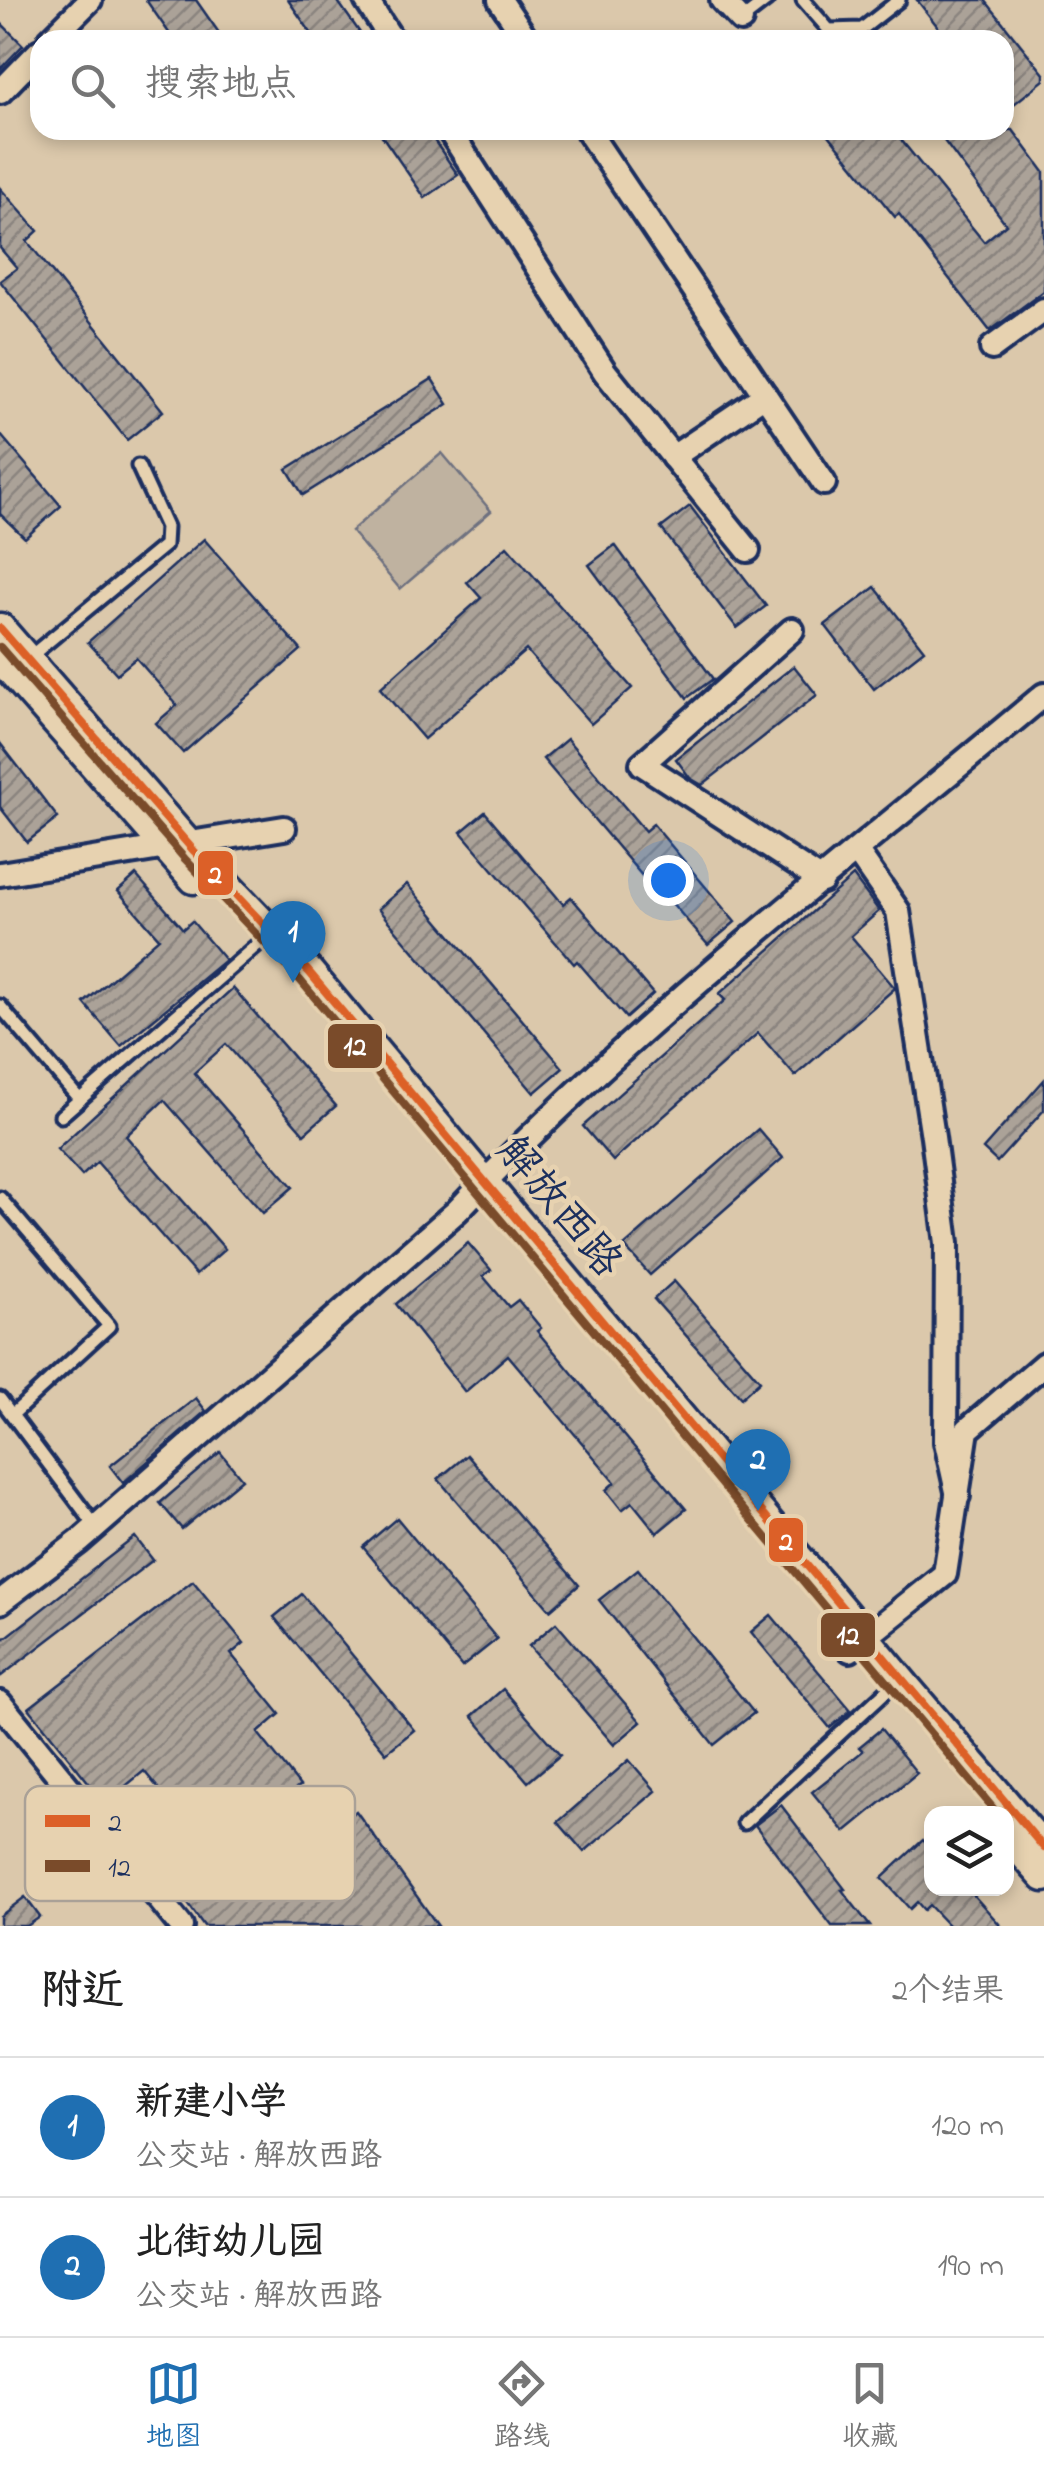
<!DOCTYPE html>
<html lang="zh">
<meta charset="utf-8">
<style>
body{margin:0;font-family:"Indie Flower","LXGW WenKai TC",sans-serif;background:#f2f2f2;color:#222}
.controls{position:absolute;right:30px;bottom:30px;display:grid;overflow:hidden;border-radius:20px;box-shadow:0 5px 15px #0003}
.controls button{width:90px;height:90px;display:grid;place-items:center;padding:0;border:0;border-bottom:2px solid #e0e0e0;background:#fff;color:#222;font:50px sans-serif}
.you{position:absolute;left:668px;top:880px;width:35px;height:35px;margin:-25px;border:8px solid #fff;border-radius:50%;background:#1a73e8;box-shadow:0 0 0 15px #1a73e833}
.badge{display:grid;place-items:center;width:65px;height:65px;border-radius:50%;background:#1f6fb2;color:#fff;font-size:32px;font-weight:700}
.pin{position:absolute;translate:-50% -82px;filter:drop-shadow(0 2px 5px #0008)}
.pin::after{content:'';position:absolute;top:52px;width:35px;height:30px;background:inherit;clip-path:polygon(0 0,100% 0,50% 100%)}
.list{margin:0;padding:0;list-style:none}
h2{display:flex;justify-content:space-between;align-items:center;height:130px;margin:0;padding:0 40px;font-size:42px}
h2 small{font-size:32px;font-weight:400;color:#767676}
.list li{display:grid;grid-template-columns:65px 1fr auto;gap:30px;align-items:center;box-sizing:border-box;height:140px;padding:0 40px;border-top:2px solid #e0e0e0}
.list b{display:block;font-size:38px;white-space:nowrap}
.list p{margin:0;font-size:32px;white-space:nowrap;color:#767676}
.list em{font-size:32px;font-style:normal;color:#767676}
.icon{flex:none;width:55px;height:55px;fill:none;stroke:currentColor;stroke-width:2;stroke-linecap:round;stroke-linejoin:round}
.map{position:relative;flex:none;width:1044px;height:1926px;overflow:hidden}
.search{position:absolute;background:#fff;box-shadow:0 5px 15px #0003;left:30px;right:30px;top:30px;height:110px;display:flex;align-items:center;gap:25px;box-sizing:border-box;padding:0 35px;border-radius:30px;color:#767676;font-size:38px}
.sheet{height:410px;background:#fff}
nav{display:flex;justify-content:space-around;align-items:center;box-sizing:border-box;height:140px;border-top:2px solid #e0e0e0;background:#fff;font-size:28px;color:#767676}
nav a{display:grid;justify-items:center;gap:5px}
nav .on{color:#1f6fb2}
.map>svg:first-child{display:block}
</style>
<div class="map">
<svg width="1044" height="1926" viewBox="0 0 1044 1926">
<defs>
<pattern id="building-hatch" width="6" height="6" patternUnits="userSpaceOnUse" patternTransform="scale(2.5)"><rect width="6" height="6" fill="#aba298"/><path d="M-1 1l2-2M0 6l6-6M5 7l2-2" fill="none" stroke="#8a847f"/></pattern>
</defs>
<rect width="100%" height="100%" fill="#dbc8ab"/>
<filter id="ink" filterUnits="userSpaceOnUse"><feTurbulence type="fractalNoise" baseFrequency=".01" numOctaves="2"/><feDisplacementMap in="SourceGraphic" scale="20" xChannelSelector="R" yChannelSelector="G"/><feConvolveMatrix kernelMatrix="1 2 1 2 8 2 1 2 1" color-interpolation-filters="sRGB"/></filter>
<g filter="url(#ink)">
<path fill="#bfb2a0" stroke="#6d707f" stroke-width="2.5" d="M442 453 491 511 400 589 351 531Z"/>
<g fill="url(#building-hatch)" stroke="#1b2f5e" stroke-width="2.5">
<path d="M146 0H196L224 40H174Z"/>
<path d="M288 0H337L365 40H316Z"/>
<path d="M917 0H985L1044 74V80L1004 112V40H948Z"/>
<path d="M0 22 23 45 0 69Z"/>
<path d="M378 130H427L458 175 425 198Z"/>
<path d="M825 130H893L984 242 1006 224 936 130H1013L1044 172V291L990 331 899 214 895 217Z"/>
<path d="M0 188 38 231 27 241 163 411 127 440 0 281 17 268 0 248Z"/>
<path d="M432 379 448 404 303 495 287 469Z"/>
<path d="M0 434 61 506 25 538 0 514Z"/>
<path d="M690 506 766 606 737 628 661 528Z"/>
<path d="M204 539 301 650 183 753 156 723 177 705 136 658 117 674 88 642Z"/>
<path d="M615 545 713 679 687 698 589 565Z"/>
<path d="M507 546 632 688 591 724 526 650 424 739 380 688 481 598 467 582Z"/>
<path d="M875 587 924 650 874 689 825 625Z"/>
<path d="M794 666 817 695 702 785 690 778 676 759Z"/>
<path d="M567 739 645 831 653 824 735 922 708 945 659 888 655 891 543 759Z"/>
<path d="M0 743 58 818 27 842 0 807Z"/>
<path d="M485 812 563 904 571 897 653 994 626 1018 577 961 574 964 461 832Z"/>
<path d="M136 875 183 929 192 921 225 960 121 1046 84 1003 159 938 118 891Z"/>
<path d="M853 876 879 911 851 936 895 988 795 1076 758 1033 613 1161 583 1126 725 1000 719 994Z"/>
<path d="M407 884 563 1068 534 1093 378 909Z"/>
<path d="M233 988 336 1106 304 1134 226 1044 194 1073 293 1187 263 1213 164 1100 126 1136 225 1249 196 1275 97 1162 82 1176 57 1149Z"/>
<path d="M1044 1080V1110L997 1162 983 1149Z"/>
<path d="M758 1129 783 1158 650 1275 624 1246Z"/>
<path d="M468 1243 491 1270 483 1276 509 1307 518 1300 541 1328 537 1331 686 1509 657 1533 632 1502 622 1510 606 1490 615 1482 508 1355 465 1392 396 1304Z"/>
<path d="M674 1281 760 1381 741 1398 654 1299Z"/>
<path d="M196 1398 206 1411 123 1483 110 1466Z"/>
<path d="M220 1452 242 1479 182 1529 160 1503Z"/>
<path d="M467 1455 579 1585 550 1610 438 1479Z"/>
<path d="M397 1518 497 1639 462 1667 363 1547Z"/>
<path d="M135 1537 153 1560 0 1677V1642Z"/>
<path d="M638 1569 754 1713 714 1745 599 1600Z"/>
<path d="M193 1581 244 1643 231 1654 280 1714 258 1733 300 1786 290 1794 320 1836 356 1811 438 1926H204L168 1876 163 1880 131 1841 148 1827 163 1847 195 1823 173 1794 167 1799 144 1771 105 1803 29 1708Z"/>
<path d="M302 1594 414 1730 386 1753 274 1617Z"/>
<path d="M771 1615 851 1710 830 1728 751 1632Z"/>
<path d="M556 1623 641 1722 614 1745 529 1646Z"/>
<path d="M503 1689 560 1755 528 1782 472 1716Z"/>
<path d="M881 1729 917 1773 845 1832 812 1792 863 1751 859 1747Z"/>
<path d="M629 1760 656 1791 584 1852 558 1822Z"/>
<path d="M781 1805 845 1889 842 1890 870 1926H832L755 1825Z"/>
<path d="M923 1840 932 1850V1888H967L1001 1926H949L929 1905 924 1910 917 1902 910 1909 882 1878Z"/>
<path d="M25 1897 40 1917 27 1926H0V1916Z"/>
</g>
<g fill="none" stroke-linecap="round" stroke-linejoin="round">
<g stroke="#1b2f5e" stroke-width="19">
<g id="service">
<path d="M803 0 829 30 862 29 899 0"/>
<path d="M741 20 767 0"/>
<path d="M26 660 165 545 166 527 138 466"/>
<path d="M0 1006 80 1100"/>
<path d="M61 1116 257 945"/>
<path d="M0 1198 109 1326 13 1414"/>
<path d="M0 1399 96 1527"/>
<path d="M744 1823 899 1679"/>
</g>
</g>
<g stroke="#1b2f5e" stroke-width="30">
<g id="minor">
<path d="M366 0 392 40"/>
<path d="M500 0 527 40"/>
<path d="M722 0 741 20"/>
<path d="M50 40 90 0"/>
<path d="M0 92 40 51"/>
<path d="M449 130 605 372 748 550"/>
<path d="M587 130 824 483"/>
<path d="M992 348 1044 310"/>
<path d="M673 457 765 395"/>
<path d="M792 630 642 764 822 881"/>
<path d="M857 852 898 911 933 1137 947 1243 946 1442 958 1496"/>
<path d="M0 874 284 828"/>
<path d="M0 1602 80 1541 457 1211C635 1022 845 862 1044 695"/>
<path d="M850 1650 945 1574 967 1430 1044 1364"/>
<path d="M0 1703 181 1926"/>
</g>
</g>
<g stroke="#1b2f5e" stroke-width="35">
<g id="tertiary">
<path d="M0 628 194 851 309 972 907 1688 1044 1848"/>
<path d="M0 658 194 879"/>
<path d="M1007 1835 1044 1877"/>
</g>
</g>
<use href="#service" stroke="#e7d2b0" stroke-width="11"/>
<use href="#minor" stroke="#e7d2b0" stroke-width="22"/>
<use href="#tertiary" stroke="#e7d2b0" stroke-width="28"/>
<g stroke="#e7d2b0" stroke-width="15">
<path id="bus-1" d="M0 628 194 851 309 972 1044 1848"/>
</g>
<g stroke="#e7d2b0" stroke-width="15">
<path id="bus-2" d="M0 647 185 859 300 980 998 1814"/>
</g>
<use href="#bus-1" stroke="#dc6028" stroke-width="8"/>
<use href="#bus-2" stroke="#7a4b2a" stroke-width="8"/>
</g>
</g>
<g text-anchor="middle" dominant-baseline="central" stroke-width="9" stroke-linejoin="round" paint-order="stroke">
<g font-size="42" fill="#1b2f5e" stroke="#e7d2b0">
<text transform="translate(558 1208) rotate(50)">解放西路</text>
</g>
</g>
<rect x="25" y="1786" width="330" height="115" rx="15" fill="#e7d2b0" stroke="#aaa197" stroke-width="2.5"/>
<rect x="45" y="1815" width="45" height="12" fill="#dc6028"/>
<rect x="45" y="1860" width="45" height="12" fill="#7a4b2a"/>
<g font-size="28" fill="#1b2f5e">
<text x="108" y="1831">2</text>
<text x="108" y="1876">12</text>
</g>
<g stroke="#e7d2b0" stroke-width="4">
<rect x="196" y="849" width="39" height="48" rx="10" fill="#dc6028"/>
<rect x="326" y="1022" width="58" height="48" rx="10" fill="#7a4b2a"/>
<rect x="767" y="1516" width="38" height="48" rx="10" fill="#dc6028"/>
<rect x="819" y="1611" width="58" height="48" rx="10" fill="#7a4b2a"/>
</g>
<g font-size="28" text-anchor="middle" font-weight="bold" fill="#fff">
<text x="215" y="883">2</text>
<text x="355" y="1055">12</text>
<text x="786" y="1550">2</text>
<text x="848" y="1644">12</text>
</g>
</svg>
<div class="controls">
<button><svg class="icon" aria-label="layers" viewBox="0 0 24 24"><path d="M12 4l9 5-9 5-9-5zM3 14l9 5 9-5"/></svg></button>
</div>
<div class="you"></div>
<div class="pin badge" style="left:293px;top:983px">1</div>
<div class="pin badge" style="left:758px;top:1511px">2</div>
<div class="search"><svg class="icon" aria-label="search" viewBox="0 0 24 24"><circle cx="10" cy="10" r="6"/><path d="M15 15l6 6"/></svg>搜索地点</div>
</div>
<section class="sheet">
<h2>附近<small>2个结果</small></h2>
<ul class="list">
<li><span class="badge">1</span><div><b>新建小学</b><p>公交站 · 解放西路</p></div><em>120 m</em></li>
<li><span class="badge">2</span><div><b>北街幼儿园</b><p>公交站 · 解放西路</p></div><em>190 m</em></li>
</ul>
</section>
<nav>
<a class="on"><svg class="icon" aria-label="map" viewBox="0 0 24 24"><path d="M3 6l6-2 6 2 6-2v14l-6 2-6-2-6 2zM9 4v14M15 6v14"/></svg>地图</a>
<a><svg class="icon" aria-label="directions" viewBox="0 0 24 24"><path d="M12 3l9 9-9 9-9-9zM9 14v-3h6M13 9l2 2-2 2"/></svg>路线</a>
<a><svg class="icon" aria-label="saved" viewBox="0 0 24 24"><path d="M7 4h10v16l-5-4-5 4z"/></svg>收藏</a>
</nav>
